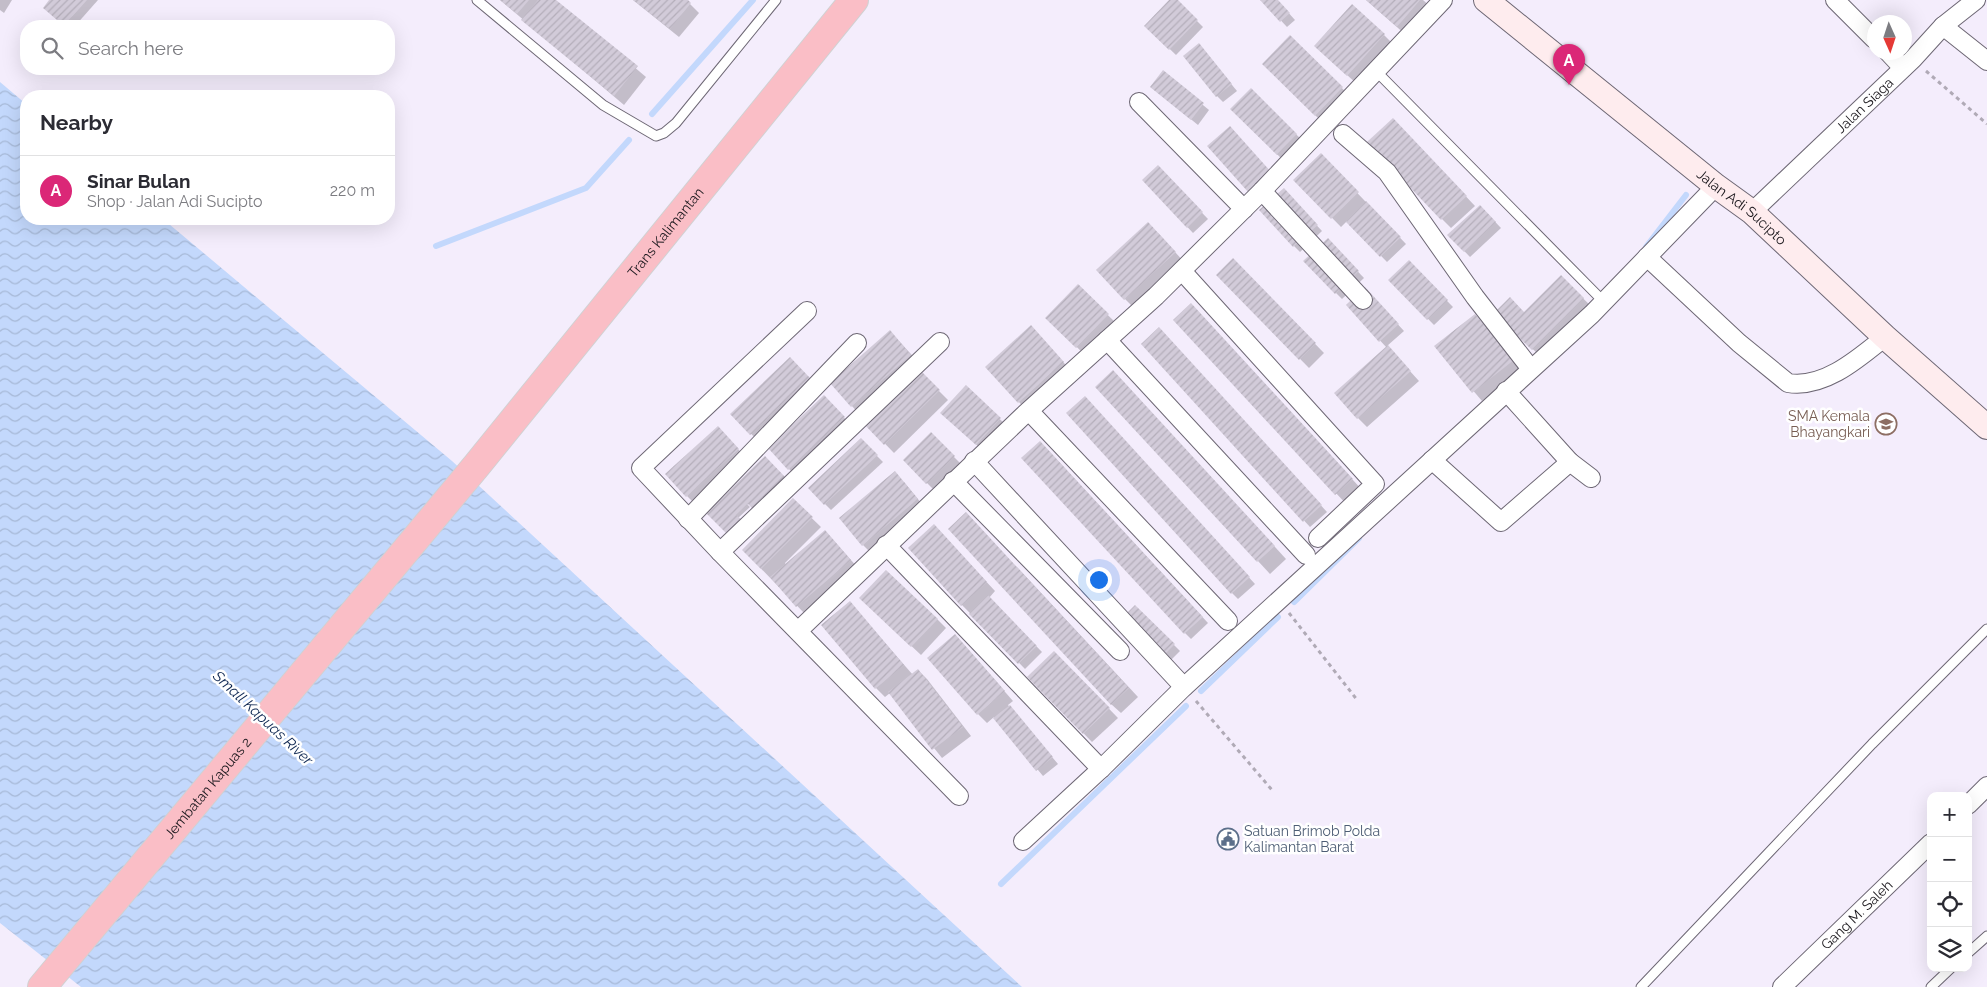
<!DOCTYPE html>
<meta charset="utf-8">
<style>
body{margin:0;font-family:Raleway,sans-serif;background:#f7f7f7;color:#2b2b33}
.controls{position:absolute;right:15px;bottom:15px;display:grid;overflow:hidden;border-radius:10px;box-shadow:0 5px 20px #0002}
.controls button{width:45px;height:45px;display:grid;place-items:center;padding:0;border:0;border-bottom:1px solid #e1e1e2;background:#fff;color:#2b2b33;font:25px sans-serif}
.compass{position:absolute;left:1867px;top:15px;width:45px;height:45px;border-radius:50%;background:#fff;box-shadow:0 5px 20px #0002;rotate:177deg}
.you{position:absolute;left:1098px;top:579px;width:18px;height:18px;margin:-12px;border:4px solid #fff;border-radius:50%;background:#1a73e8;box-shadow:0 0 0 8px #1a73e833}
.badge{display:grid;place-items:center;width:32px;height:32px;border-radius:50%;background:#db2777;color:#fff;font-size:16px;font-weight:700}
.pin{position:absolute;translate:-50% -41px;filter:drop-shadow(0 1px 2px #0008)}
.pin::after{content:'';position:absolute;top:26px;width:18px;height:15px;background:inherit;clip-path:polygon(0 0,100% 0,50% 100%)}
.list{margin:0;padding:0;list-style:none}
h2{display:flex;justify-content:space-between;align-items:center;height:65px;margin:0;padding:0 20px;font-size:21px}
h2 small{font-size:16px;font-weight:400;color:#7c7c81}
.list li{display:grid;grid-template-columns:32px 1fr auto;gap:15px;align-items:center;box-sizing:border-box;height:70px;padding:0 20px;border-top:1px solid #e1e1e2}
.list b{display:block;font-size:19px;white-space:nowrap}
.list p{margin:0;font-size:16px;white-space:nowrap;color:#7c7c81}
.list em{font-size:16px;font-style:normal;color:#7c7c81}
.icon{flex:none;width:28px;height:28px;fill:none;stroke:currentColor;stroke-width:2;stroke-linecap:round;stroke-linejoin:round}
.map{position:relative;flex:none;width:1987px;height:987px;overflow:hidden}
.search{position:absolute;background:#fff;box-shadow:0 5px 20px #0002;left:20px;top:20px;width:375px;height:55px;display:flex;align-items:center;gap:12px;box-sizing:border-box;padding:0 18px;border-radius:20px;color:#7c7c81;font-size:19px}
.panel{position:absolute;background:#fff;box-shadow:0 5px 20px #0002;left:20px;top:90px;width:375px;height:135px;border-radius:20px}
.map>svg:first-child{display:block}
</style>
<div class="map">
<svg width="1987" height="987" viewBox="0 0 1987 987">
<defs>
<pattern id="water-waves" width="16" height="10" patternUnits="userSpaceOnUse" patternTransform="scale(1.25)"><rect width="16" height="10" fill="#c3d8fc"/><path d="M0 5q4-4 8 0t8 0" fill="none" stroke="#a7b9d7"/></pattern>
<pattern id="building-hatch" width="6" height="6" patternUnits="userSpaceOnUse" patternTransform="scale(1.25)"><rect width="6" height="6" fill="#d2cbd9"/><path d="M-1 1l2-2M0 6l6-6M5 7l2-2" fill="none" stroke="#b4aeba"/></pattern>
</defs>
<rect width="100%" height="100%" fill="#f4edfc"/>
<path fill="url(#water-waves)" d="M0 82 26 104V219H163L452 461 1022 987H81L0 923Z"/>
<g fill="#0003">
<path d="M0 0H12L4 13 0 10Z"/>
<path d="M51 0H98L75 26H65L50 13Z"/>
<path d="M500 0H555L646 77 624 105Z"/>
<path d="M633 0H686L699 13 679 37Z"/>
<path d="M1171 0H1176L1203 27 1176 55 1146 26Z"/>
<path d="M1262 0H1277L1295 20 1287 27Z"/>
<path d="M1366 0H1423L1431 7 1406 35Z"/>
<path d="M1384 35 1393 44 1357 84 1325 55Z"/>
<path d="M1290 37 1351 97 1324 124 1264 64Z"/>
<path d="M1204 51 1237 91 1223 102 1217 96Z"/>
<path d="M1163 72 1209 110 1198 125 1151 87Z"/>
<path d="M1251 90 1306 144 1286 163 1231 109Z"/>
<path d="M1402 129 1475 206 1451 228 1442 219Z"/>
<path d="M1321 155 1406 244 1387 262 1347 221 1341 227 1295 180Z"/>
<path d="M1158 167 1208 219 1193 233 1143 180Z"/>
<path d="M1289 196 1322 231 1300 252 1294 246Z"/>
<path d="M1480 206 1501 228 1470 257 1449 235Z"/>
<path d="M1158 233 1184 262 1134 308 1125 299Z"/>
<path d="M1328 240 1364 278 1342 299 1305 262Z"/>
<path d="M1233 260 1324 353 1309 368 1218 275Z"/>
<path d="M1409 262 1453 307 1434 325 1390 280Z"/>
<path d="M1561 277 1593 308 1542 358 1496 313 1524 314Z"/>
<path d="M1078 286 1117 324 1086 356 1047 318Z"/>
<path d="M1371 295 1404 331 1387 346 1419 381 1367 427 1358 418 1387 348 1347 305Z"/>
<path d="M1475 315 1522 370 1482 401 1436 347Z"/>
<path d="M1203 317 1364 492 1348 506 1175 320Z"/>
<path d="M1165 335 1327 512 1310 527 1142 344Z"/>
<path d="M1040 336 1072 372 1028 412 987 367Z"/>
<path d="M899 341 920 364 861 416 831 383Z"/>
<path d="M790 359 818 388 760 443 732 414Z"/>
<path d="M918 370 948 400 894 453 864 422Z"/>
<path d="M1125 384 1286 559 1270 574 1097 387Z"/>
<path d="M966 387 1006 425 982 450 948 418Z"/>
<path d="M824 397 853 427 798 478 789 469Z"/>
<path d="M1091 404 1255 584 1238 599 1232 593Z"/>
<path d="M931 434 960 463 933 489 904 460Z"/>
<path d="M727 437 747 459 696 505 687 496Z"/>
<path d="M861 440 883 462 831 510 809 488Z"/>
<path d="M1046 448 1208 623 1191 639 1185 633Z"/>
<path d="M904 482 926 509 872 554 863 545Z"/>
<path d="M737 494 750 507 738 518 746 526 733 538 708 513Z"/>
<path d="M793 500 821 527 785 563 786 565 825 531 859 569 806 615 743 550Z"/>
<path d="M943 535 995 591 989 598 1042 652 1025 669 962 605Z"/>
<path d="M1016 566 1138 697 1121 713 1111 704Z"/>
<path d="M850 603 913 675 918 670 927 679 971 736 942 758 890 693 885 697 876 688Z"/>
<path d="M1135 606 1180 651 1170 661 1125 617Z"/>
<path d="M870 607 937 619 946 628 921 655Z"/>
<path d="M964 645 1013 701 1008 705 1058 764 1043 776 994 717 987 723 978 714Z"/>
<path d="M1054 652 1118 718 1092 742 1029 677Z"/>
</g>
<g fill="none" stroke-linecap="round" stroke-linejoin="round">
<g stroke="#c3d8fc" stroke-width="6">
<path d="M652 114 753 0"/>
<path d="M436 246 586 188 629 140"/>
<path d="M1646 247 1686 195"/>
<path d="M1294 602 1359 538"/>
<path d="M1201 691 1278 617"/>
<path d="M1001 884 1186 706"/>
</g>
</g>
<g fill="url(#building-hatch)">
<path d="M49 0H87L64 26 43 8Z"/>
<path d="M500 0H529L517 14Z"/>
<path d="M538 0H556L638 66 614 96 521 20Z"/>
<path d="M633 0H688L691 3 670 29Z"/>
<path d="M1169 0H1178L1198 20 1169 50 1144 26Z"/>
<path d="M1260 0H1278L1290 13 1280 22Z"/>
<path d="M1366 0H1420L1397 27Z"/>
<path d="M1352 4 1385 34 1347 76 1314 46Z"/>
<path d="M1290 35 1343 87 1315 116 1262 64Z"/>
<path d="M1199 43 1232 84 1216 97 1183 56Z"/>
<path d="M1163 70 1204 103 1191 120 1150 87Z"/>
<path d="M1251 88 1297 134 1277 155 1230 109Z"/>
<path d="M1393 118 1467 196 1441 220 1367 142Z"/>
<path d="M1230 126 1272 173 1249 193 1207 146Z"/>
<path d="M1321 153 1359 192 1331 219 1293 180Z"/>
<path d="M1158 165 1203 212 1187 228 1142 180Z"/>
<path d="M1284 188 1318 225 1293 247 1259 210Z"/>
<path d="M1366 201 1401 237 1380 257 1346 222Z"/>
<path d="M1480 205 1496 222 1464 252 1447 235Z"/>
<path d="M1148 222 1176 252 1124 300 1096 270Z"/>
<path d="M1328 238 1359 271 1335 294 1303 261Z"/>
<path d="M1233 258 1316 343 1299 360 1216 275Z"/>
<path d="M1409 260 1448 300 1427 320 1388 280Z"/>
<path d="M1561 275 1584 298 1532 350 1494 313 1510 297 1524 312Z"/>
<path d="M1078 284 1109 314 1076 348 1045 318Z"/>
<path d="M1365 287 1399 324 1379 342 1346 305Z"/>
<path d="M1191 303 1353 479 1335 495 1173 320Z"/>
<path d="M1475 314 1514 360 1472 393 1434 346Z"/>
<path d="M1031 325 1064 362 1018 403 985 367Z"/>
<path d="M1159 327 1322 505 1303 522 1141 344Z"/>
<path d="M890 330 911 355 851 407 830 383Z"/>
<path d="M1388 345 1411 371 1357 419 1334 393Z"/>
<path d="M790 357 810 378 750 435 730 414Z"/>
<path d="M918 368 940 390 884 445 862 422Z"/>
<path d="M1113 370 1275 546 1257 562 1095 387Z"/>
<path d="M966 385 1001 418 976 445 940 413Z"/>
<path d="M824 395 845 417 788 470 768 448Z"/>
<path d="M1085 396 1250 577 1231 594 1066 413Z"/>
<path d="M718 426 739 449 686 497 665 474Z"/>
<path d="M931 432 955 456 926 484 903 460Z"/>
<path d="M861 438 878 455 824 505 808 488Z"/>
<path d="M1040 441 1203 617 1184 634 1021 458Z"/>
<path d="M765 456 787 479 754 510 748 504 736 515 741 519 726 533 706 513Z"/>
<path d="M895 471 918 499 862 546 839 518Z"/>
<path d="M793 498 813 517 761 569 742 550Z"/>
<path d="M966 512 1129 688 1111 705 948 529Z"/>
<path d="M934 524 987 582 961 606 908 548Z"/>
<path d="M825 530 851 560 796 607 770 577Z"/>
<path d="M886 570 938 619 911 647 859 598Z"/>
<path d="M988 595 1037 646 1018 664 969 614Z"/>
<path d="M850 601 904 665 875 689 821 625Z"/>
<path d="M1135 605 1175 644 1163 656 1123 617Z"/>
<path d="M955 634 1005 691 977 715 927 658Z"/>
<path d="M1054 651 1110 708 1083 734 1027 677Z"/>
<path d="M918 669 963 727 932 750 888 692Z"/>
<path d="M1010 705 1053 757 1036 771 993 718Z"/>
</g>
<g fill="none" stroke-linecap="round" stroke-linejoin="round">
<g stroke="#6d6774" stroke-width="11">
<g id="lane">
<path d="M477 0 603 105 656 136 664 133 676 123 776 0"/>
<path d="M1376 71 1604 302"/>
<path d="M1968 953 1987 936"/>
<path d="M1641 987 1872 744 1987 629"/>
<path d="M1931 987 1951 968"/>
</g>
</g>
<g stroke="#6d6774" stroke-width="20">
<g id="street">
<path d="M1835 0 1874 39"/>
<path d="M1943 26 1987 61"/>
<path d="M1888 52 1903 68"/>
<path d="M1139 102 1244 209"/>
<path d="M1343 134 1387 172 1475 297 1531 369"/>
<path d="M1262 191 1363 300"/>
<path id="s1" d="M1752 212 1913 59 1943 26 1976 0"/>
<path d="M1647 257 1739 343 1788 383C1824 389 1859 358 1885 337"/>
<path d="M1182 271 1375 484 1318 538"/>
<path d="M807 311 641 468 720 552 959 796"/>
<path d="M1107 340 1306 555"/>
<path d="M1029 411 1228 621"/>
<path d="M1432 460 1501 522 1570 462 1506 391"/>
<path d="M974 461 1184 687"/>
<path d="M1570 462 1591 478"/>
<path d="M953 481 1120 651"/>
<path d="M688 519 857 343"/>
<path d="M886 545 1101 769"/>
<path d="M720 552 940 342"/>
<path d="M798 631 1025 414 1156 296 1262 191 1443 0"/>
<path d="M1968 805 1987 786"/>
<path d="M1023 841 1101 769 1184 687 1592 314 1716 186"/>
<path id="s2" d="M1782 987 1931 843"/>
</g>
</g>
<g stroke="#6d6774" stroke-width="26">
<g id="secondary">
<path id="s3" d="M1486 0 1716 186 1752 212 1885 337 1987 427"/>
</g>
</g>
<g stroke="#d1d1d2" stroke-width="30">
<g id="highway">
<path id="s4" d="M42 987 477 465 854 0"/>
</g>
</g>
<g stroke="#b0aab6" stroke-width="3" stroke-dasharray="4 4" stroke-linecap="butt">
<path d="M1926 71 1987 124"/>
<path d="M1289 613 1358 701"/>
<path d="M1196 701 1272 790"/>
</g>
<use href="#lane" stroke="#fff" stroke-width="9"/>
<use href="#street" stroke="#fff" stroke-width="18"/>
<use href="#secondary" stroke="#feecee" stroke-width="24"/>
<use href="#highway" stroke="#fabec6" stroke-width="28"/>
</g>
<defs>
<g id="school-ring" transform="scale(1.125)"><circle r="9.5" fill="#fff" stroke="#8d6e63" stroke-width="1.5"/><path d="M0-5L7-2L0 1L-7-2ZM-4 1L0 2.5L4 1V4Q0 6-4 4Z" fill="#8d6e63"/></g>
<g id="civic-ring" transform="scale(1.125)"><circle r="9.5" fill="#fff" stroke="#5c6f8a" stroke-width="1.5"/><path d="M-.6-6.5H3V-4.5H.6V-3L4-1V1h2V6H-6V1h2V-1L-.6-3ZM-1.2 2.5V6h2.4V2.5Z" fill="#5c6f8a"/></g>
</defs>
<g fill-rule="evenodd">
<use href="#school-ring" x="1886" y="424"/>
<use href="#civic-ring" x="1228" y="839"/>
</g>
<g text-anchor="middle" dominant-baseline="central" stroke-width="5" stroke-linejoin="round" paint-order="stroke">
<g font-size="14" fill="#1a171c" stroke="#fff">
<text stroke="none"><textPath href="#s1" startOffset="155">Jalan Siaga</textPath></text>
<text stroke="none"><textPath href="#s3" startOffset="329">Jalan Adi Sucipto</textPath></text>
<text stroke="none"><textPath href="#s4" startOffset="979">Trans Kalimantan</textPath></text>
<text stroke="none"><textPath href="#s4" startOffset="259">Jembatan Kapuas 2</textPath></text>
<text stroke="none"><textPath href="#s2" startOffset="104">Gang M. Saleh</textPath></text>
</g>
<g font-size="14" fill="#785e54" stroke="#fff" text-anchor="end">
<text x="1870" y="416">SMA Kemala<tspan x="1870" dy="16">Bhayangkari</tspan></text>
</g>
<g font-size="14" fill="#4e5e75" stroke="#fff" text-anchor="start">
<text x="1244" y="831">Satuan Brimob Polda<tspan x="1244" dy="16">Kalimantan Barat</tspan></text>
</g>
<g font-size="15" font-style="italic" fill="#0e2752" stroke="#fff">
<text transform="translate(263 718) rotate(43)">Small Kapuas River</text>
</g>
</g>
</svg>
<div class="controls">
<button>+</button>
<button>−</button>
<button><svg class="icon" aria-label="locate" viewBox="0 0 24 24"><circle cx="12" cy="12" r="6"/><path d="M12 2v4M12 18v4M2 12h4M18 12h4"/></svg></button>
<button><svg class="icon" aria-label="layers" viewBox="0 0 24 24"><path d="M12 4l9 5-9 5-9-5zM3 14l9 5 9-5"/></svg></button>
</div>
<svg class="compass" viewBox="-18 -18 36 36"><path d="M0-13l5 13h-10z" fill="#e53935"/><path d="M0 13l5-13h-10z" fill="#7c7c81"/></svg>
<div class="you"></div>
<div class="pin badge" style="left:1569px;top:85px">A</div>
<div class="search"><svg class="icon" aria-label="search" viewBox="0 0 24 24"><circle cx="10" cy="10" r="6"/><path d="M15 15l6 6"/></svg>Search here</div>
<section class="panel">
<h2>Nearby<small></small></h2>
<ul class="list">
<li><span class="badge">A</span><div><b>Sinar Bulan</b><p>Shop · Jalan Adi Sucipto</p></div><em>220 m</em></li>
</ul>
</section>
</div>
